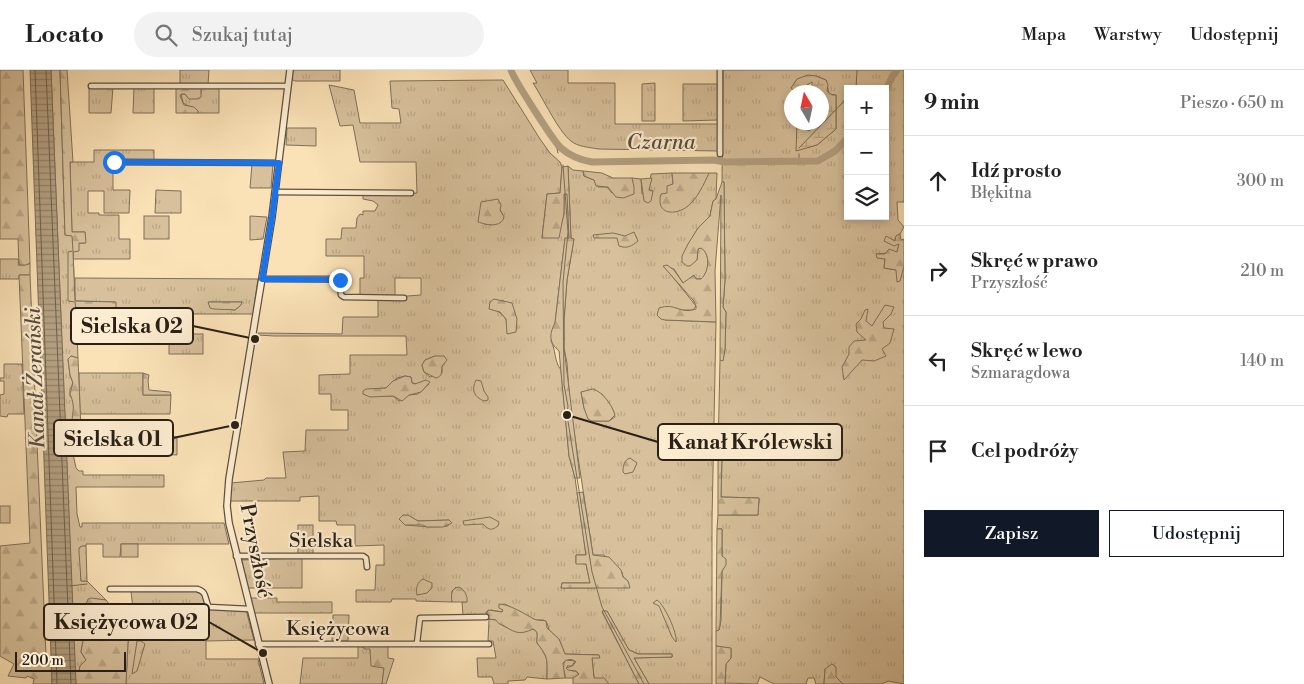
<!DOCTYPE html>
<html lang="pl">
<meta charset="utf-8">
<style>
body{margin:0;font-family:"Libre Bodoni",serif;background:#f2f2f2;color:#222}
.controls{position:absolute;right:15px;top:15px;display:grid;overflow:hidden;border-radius:0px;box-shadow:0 2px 8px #0003}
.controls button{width:45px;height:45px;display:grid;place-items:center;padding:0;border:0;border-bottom:1px solid #e0e0e0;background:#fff;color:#222;font:25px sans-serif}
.compass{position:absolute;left:784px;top:15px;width:45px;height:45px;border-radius:50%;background:#fff;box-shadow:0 2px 8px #0003;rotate:351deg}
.scale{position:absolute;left:15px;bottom:12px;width:111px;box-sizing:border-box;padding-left:5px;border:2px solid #2a2017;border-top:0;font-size:14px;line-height:18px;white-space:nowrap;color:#2a2017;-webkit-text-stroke:4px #fcecd0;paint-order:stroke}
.stop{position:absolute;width:15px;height:15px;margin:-11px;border:4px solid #1a73e8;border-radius:50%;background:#fff}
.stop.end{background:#1a73e8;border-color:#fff;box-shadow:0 1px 5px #0008}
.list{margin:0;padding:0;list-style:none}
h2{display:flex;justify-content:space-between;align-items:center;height:65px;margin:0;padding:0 20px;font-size:21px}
h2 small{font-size:16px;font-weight:400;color:#767676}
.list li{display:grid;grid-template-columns:32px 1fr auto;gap:15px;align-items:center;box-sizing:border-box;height:90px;padding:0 20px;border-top:1px solid #e0e0e0}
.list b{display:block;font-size:19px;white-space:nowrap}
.list p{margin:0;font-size:16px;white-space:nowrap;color:#767676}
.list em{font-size:16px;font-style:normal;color:#767676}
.actions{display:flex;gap:10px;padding:15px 20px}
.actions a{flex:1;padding:11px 0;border:1px solid #111827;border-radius:0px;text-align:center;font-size:18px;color:#111827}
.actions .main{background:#111827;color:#fff}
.icon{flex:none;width:28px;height:28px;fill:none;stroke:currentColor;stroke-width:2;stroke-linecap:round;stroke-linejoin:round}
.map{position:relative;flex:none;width:904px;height:614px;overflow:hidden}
header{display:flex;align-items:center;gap:30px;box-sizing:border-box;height:70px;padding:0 25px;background:#fff;border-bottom:1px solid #e0e0e0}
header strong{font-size:24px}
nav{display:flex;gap:28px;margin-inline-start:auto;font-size:18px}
.search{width:350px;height:45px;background:#f2f2f2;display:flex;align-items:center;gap:12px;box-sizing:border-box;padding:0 18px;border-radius:28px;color:#767676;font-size:19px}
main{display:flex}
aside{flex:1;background:#fff}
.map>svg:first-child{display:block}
</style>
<header>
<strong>Locato</strong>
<div class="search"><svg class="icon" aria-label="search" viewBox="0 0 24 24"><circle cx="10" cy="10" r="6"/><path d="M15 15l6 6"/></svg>Szukaj tutaj</div>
<nav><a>Mapa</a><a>Warstwy</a><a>Udostępnij</a></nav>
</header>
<main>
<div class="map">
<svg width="904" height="614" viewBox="0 0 904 614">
<defs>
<pattern id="grass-tufts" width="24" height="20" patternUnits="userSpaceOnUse" patternTransform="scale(1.25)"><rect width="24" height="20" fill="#d7c09b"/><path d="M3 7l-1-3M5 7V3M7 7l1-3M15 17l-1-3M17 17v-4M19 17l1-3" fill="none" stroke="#b9a585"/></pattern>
<pattern id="forest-firs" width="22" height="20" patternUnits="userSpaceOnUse" patternTransform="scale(1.25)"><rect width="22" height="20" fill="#d7c09b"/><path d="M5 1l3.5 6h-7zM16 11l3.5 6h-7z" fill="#b9a585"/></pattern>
<pattern id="wetland-marsh" width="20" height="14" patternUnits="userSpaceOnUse" patternTransform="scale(1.25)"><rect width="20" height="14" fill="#d7c09b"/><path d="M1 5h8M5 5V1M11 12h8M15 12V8" fill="none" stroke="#b9a585"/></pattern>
<pattern id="water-rules" width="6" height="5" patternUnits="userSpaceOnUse" patternTransform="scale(1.25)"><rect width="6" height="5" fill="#b39f80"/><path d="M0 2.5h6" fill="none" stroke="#928168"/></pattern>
</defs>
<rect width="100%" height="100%" fill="#fae1b6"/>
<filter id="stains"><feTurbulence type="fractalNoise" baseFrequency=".004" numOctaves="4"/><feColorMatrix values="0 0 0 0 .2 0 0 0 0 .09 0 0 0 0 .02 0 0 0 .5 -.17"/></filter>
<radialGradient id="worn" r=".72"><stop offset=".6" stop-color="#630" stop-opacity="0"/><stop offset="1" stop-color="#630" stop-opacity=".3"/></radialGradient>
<g fill="url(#grass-tufts)" stroke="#807059" fill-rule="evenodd">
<path d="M51 0H60L65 165H72L78 173H85V162H72L70 92H94V80H154V90L111 91V95H113V120H130L129 143H104V121H88V143H99V145H119V169H130V189H73V182L75 231V208L258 209 253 244H134V247H148V264H77L78 288 71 286 68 289 70 305 73 313 70 319V326L73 330 77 362 81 361 82 384 79 382 73 384 76 398 79 401H83V405H164V417H76L77 444 80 457H82V453H224L229 474H121L120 487H103V474H86V476L80 477 81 511H87L106 530 96 529 86 534 88 547 83 556 84 565 81 582 86 590 80 596 79 601 75 602ZM76 231 115 232 116 244H76ZM209 232H242L241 235 235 240 217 238Z"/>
<path d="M180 0H209L208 15H180Z"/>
<path d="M292 0H340V11H295L291 9Z"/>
<path d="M530 0H568V13H615V54H718V81L598 79C589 77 578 77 571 71 558 61 543 28 533 13H537Z"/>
<path d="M723 0H904V132H897L898 150 904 157 900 164 896 166 895 171 890 169 884 170 899 174 897 182 876 184 885 189 884 198 896 200 902 199 904 196V614L888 611 882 614H843L825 599 824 614H816L814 608H808L806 614H774L760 607 757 614 725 613 726 594 731 588V579L716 576V561L719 560 721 551 722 501 724 498 722 486V459H717L718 445H758L759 428 721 427 722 386 718 383 720 290H723L725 279 726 242 723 238 725 210 724 112H722ZM816 6 826 10 829 24 836 25V59L817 75 797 80V53L792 52V22H796ZM848 19H885V146H848Z"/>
<path d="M503 10 540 69 550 83 560 92 562 97 560 123 547 124 542 168 560 159 564 143V124H568L569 169H565L555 253 551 271C556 280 554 291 561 300L569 386 575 408 586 485H576V493L586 494 590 513H562L561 518H593L628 511 623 507 622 502 604 485H593L570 335 567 293 564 278V250L567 210 574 169H571L568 96 573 100 583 101 584 106 594 110 598 117H607L612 123 632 111V108L641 109 642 124 653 121 649 120 651 104 672 103 673 114 695 127 709 103H717L716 129 713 131 710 146 698 158 686 179 697 190 698 179 701 178C711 184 709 202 702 209H696L683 213 674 199 664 196 696 236 693 240H680L676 238 665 250 716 252 712 451V614H649L634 588 672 587V584H638L629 580 607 541 602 542 639 614H609L594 608 592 588 599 585 565 584 559 569 549 560 547 553 544 550H535L505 534 499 535 503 540 502 542 491 540 486 542V546H463L462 532H467L456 517 452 521V532L416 531V529H392L391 532H356V520H375L376 495H384V475L355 476V455H337L336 451H319V426L300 427V431H230L231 413 264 410 266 408H286L283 382 305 381 306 360H348V340H331V324H319V305L350 304V285H407L406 266H274L258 265V263L342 264 343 247H378V229H404L407 226 421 225V208H395V226H360V208H364V186H326V169H341L342 158H356L357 148 360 144 363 145V141H375L378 135 373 131 363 129V124L417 123 416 92H360L353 55 340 56 329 15 354 20 360 53H401L399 39 392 38 390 11ZM497 130 500 140 503 145 492 155 484 154 491 131ZM502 230C513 235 517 248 517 259L508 262C508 249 504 244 493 239ZM435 286 442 296V303L430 307 424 302 422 295 425 290ZM405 306 411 307 412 313 418 314 426 310 429 314 418 324 409 325 399 331 393 326H381L377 319 386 318 397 308ZM581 322 602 324 613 340 615 347 609 351H592L584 338ZM411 447 418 451 449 450 448 456C434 458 419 456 405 455Z"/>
<path d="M655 13V51H642V14Z"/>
<path d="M683 14H718V50L683 51Z"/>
<path d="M89 17H113L111 43H89Z"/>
<path d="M134 17H154V43H133Z"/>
<path d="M201 17H219V43H198V41L183 33 181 24H185L189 29 201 24Z"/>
<path d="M287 58H316V76L286 75Z"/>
<path d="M252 94H273L271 118H250Z"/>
<path d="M156 120 181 121V143H155Z"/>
<rect x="144" y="146" width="25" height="23"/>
<path d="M250 146 267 147 263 169 250 170Z"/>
<path d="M0 189H18L19 195 29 194 30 193V205H19V209H0Z"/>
<rect x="169" y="264" width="34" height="20"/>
<path d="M4 294H22L24 344H8L7 347 0 346V325L4 324V311H0V308H4Z"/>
<path d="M79 303H143V325H171L170 344H80Z"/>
<path d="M156 366 177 367V385L156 384Z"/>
<rect x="0" y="436" width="10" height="17"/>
<rect x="298" y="455" width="15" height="29"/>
<path d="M302 488V518H247L240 490Z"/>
<path d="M131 521H201L205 527 204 536 207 539 246 540 254 570 206 571V589H258L264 614H126L128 572 133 558 134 548Z"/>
<path d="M250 528H277V532H332V543H253Z"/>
<path d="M333 545H349L348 571H332Z"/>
<path d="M489 549 496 550C503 559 522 564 533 559 540 562 536 568 537 573 549 588 547 590 547 609L527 607 525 610 508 611V614H494L492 607H478L477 588H496L493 571H488Z"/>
<path d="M358 576 371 579 384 598 382 614H300L303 588H358Z"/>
<path d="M566 590 575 591 572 596H567L572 601H576L579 605 573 608H565V605L562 595Z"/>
</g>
<g fill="url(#forest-firs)" stroke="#807059">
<path d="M0 0H23L30 193 26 195H19L18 169H0Z"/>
<path d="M60 0H67L73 92H70L72 162H85L86 173H79V181L73 182 75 231 116 232V245H77L75 232 68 231V182L73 181 72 166 65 165Z"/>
<path d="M201 17V27L198 29H189L185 24H181L180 26 184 35 194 37 198 41V43H176V18Z"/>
<path d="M568 96 571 168 574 169 567 210 564 250V278L580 408H575L569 386 559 281C549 273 549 264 555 253L565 168H569L567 124H564V143L559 168H542L547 124 560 123 562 97Z"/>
<path d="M583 101 602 103 613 108H632L634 117V124L623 128 616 127 608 117 596 116 594 110 584 106Z"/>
<path d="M672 103H709C704 114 697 129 688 136 676 146 655 145 661 124L667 123V116L673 114Z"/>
<path d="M652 108 649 120 653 121 651 131 648 133 644 131 641 109Z"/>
<path d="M722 112H724L725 210 723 237 726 242 725 279 723 291 720 290 721 125 715 201 716 252 665 250 661 249 657 245 659 238C675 232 680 245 696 239V236L693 230 663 196 667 195 674 200 683 213 694 205 696 209H701C709 202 711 184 701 178L698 179 697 190 690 196H687L682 192V186L688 174 698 158 710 146 713 131 716 129Z"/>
<path d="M498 129 501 135 500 140 504 147C501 158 487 155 478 152L481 132Z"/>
<path d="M634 162 638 171C632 176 627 179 619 176L617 168H594L593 165 613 163 625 166Z"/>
<path d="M900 164 901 170 904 169V196L900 211 897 212 896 200 884 198 885 189 877 188 876 184H885L889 179 897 182 899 174 894 176 884 171 886 166 895 171 896 166Z"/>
<path d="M19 205H30L46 586 51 589 52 614H33L34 609 27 606 26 608 8 606 14 594 0 586V476L30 473Z"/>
<path d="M494 229 512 233 517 249 516 262 507 264 506 249 500 242 489 239 490 232Z"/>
<path d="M208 232H242L241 235 235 240C228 239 215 240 210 238Z"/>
<path d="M885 235 894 237 891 244 883 252 884 258 894 259 890 273 882 279 886 286 874 291 862 290 844 310 842 297 849 284V277L854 271 866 270 857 262 856 254 861 249 865 240 868 239 866 251 872 256Z"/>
<path d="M71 286 78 288 81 361 77 362 72 354C72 340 76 338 70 324L73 313 70 305 68 289Z"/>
<path d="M435 286H444L447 290 442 296C441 302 443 306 436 308L424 302 422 295 425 290Z"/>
<path d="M143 303 149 305 148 311 149 320 170 322 171 325H143Z"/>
<path d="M405 306 411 307 412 313 415 314 426 310 430 312 421 322 409 325 402 331 393 326 370 327 363 324V321L366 319 386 318 393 311Z"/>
<path d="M476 310 481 311 484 321 488 327V330L484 331C474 327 471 320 476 310Z"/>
<path d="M593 319C603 322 612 335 615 345L609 351H592L588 349 584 338 581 322Z"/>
<path d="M718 383 722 386 721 427 759 428 758 445H718Z"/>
<path d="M630 388 637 393 633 402 625 404 623 402C623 396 624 390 630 388Z"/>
<path d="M583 422 593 485 609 487 621 500 623 507 628 511 630 518H561L562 513H590L586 494H576V485H586L577 423Z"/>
<path d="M403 445H408L418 451 449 450 452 453 443 457H427L423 455H405L399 449Z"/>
<path d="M490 447 499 452 498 456C491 461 489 460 483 454L464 455 463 451Z"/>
<path d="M717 459H722V486L726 489V495L722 501 720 556 719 560 716 561Z"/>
<rect x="121" y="474" width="17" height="13"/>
<path d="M82 476H86L87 511H81L79 482V478Z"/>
<path d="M423 509 432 513V518L427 523 417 525C415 519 418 511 423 509Z"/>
<path d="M459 517C464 519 468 526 467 532H452C451 525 451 518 459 517Z"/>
<path d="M91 528 106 530 110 535H132L134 548 133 558 128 572 126 614H76L75 602 79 601 80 596 86 590 81 582 84 565 83 553 88 546 86 534 88 529Z"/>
<path d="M657 530C664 534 678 564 676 572L672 567 659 536 653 533Z"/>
<path d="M499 534C509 534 525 544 534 549 537 551 543 550 546 551L547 558 559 569 565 584 599 585 600 588H592L594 608H604L609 614H573V608L579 604 576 601 568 600 566 598 572 596 576 592C572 588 566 589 563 593L565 608 547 609C547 590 549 588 537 573 536 568 540 562 533 559 520 565 516 563 506 557 501 554 499 555 496 550L489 549 488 546H486L488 540 502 542 503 540 499 538Z"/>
<path d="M602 541H607L629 580 638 584H672V587L634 588 649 614H639Z"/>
<path d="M137 571H141L145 574 137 601 132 604Z"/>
<path d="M388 575V588L394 589 386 614H382L384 598 371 596 370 579H364L363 576Z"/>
<path d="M716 576 731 578V588L726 594 725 613 726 614H716Z"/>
<path d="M832 594 836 597V607L843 614H824L825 599Z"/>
</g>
<path fill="url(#wetland-marsh)" stroke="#807059" d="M808 5 816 6 826 10 828 15 827 21 832 25H836V59L817 75 796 81 797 53H806L808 61 812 59 815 53 822 52V22H812V12L807 15 806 22H796L791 18 797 9Z"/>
<path fill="url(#water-rules)" stroke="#7c6c56" d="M30 0H51L76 614H52Z"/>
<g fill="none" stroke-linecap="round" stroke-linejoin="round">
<g stroke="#6e604c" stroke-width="1">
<path d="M35 0 57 614"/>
<path d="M46 0 71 614"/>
</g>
<g stroke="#7c6c56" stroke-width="1">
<path d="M856 19 857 0"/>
<path d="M555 71 558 83"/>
<path d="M799 78 848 27"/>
<path d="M799 92V84"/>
<path d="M563 95 568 162 563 212 564 315 568 336 567 345 592 502 602 537 644 614"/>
<path d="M70 516 87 514"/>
</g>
<g stroke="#b39f80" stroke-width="7">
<path d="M511 0C513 8 554 72 561 78 570 86 580 90 592 92L714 90 725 92 818 91 835 81 848 68"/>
<path d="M885 22 892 7 897 0"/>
</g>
<g stroke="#5e503f" stroke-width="7">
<g id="minor">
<path d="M720 0V84"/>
<path d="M91 16H288"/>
<path d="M114 92 279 93"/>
<path d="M275 122 411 123"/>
<path d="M262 209H337L340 211 341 225 344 227 404 228"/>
<path d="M236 486H363L366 488 367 497"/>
<path d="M110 519H197C208 522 204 529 209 537L249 539"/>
<path d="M417 573 420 548 486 547"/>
<path d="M258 574H489"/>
</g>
</g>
<g stroke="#5e503f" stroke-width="8">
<path id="tertiary" d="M269 614 229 453 227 436 229 409 272 147 290 0"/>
</g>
<use href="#minor" stroke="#fcecd0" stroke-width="4.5"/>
<use href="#tertiary" stroke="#fcecd0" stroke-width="5.5"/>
</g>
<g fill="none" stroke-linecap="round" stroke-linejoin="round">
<path stroke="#1a73e8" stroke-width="6" d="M114 92 279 93 272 147 262 209 340 210"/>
</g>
<g text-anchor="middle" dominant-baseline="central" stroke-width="4.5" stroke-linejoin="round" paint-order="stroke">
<g font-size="20" fill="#2a2017" stroke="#fcecd0">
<text x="321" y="471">Sielska</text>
<text transform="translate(255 481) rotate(79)">Przyszłość</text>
<text x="338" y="559">Księżycowa</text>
</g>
<g font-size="21" font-style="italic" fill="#5a4c3c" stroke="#fcecd0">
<text x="661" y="73">Czarna</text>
<text transform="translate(36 308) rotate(-92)">Kanał Żerański</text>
</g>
</g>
<path fill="none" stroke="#2a2017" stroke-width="2" d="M255 269L193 256M235 355L173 368M567 345L658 372M263 583L209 552"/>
<g fill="#2a2017" stroke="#fcecd0" stroke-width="2">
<circle cx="255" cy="269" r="5"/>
<circle cx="235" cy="355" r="5"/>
<circle cx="567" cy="345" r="5"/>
<circle cx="263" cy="583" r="5"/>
</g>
<g fill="#fcecd0" stroke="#2a2017" stroke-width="2">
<rect x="71" y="238" width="122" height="36" rx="5"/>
<rect x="54" y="350" width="119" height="36" rx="5"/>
<rect x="658" y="354" width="184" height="36" rx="5"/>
<rect x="44" y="534" width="165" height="36" rx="5"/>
</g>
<g font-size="21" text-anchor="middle" font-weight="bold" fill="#2a2017">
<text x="132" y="263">Sielska 02</text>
<text x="113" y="376">Sielska 01</text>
<text x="750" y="379">Kanał Królewski</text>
<text x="126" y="559">Księżycowa 02</text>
</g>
<rect width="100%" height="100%" filter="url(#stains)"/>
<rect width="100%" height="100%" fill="url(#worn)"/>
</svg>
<div class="controls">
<button>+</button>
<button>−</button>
<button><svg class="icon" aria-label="layers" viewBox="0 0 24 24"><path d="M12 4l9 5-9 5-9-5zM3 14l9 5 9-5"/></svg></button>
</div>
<svg class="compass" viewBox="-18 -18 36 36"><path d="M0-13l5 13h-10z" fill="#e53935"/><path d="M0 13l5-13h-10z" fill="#767676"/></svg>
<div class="scale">200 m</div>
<div class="stop" style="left:114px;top:92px"></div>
<div class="stop end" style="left:340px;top:210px"></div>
</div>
<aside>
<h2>9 min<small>Pieszo · 650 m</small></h2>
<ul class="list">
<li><svg class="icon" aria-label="ahead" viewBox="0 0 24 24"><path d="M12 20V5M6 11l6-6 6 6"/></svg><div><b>Idź prosto</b><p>Błękitna</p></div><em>300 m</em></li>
<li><svg class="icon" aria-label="right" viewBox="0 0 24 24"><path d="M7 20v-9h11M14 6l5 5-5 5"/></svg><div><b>Skręć w prawo</b><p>Przyszłość</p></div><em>210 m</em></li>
<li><svg class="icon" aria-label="left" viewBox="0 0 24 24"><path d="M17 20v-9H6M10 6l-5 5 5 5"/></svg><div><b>Skręć w lewo</b><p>Szmaragdowa</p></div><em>140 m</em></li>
<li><svg class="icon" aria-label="arrive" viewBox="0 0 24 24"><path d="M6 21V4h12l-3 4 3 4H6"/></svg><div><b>Cel podróży</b></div></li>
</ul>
<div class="actions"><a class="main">Zapisz</a><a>Udostępnij</a></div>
</aside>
</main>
